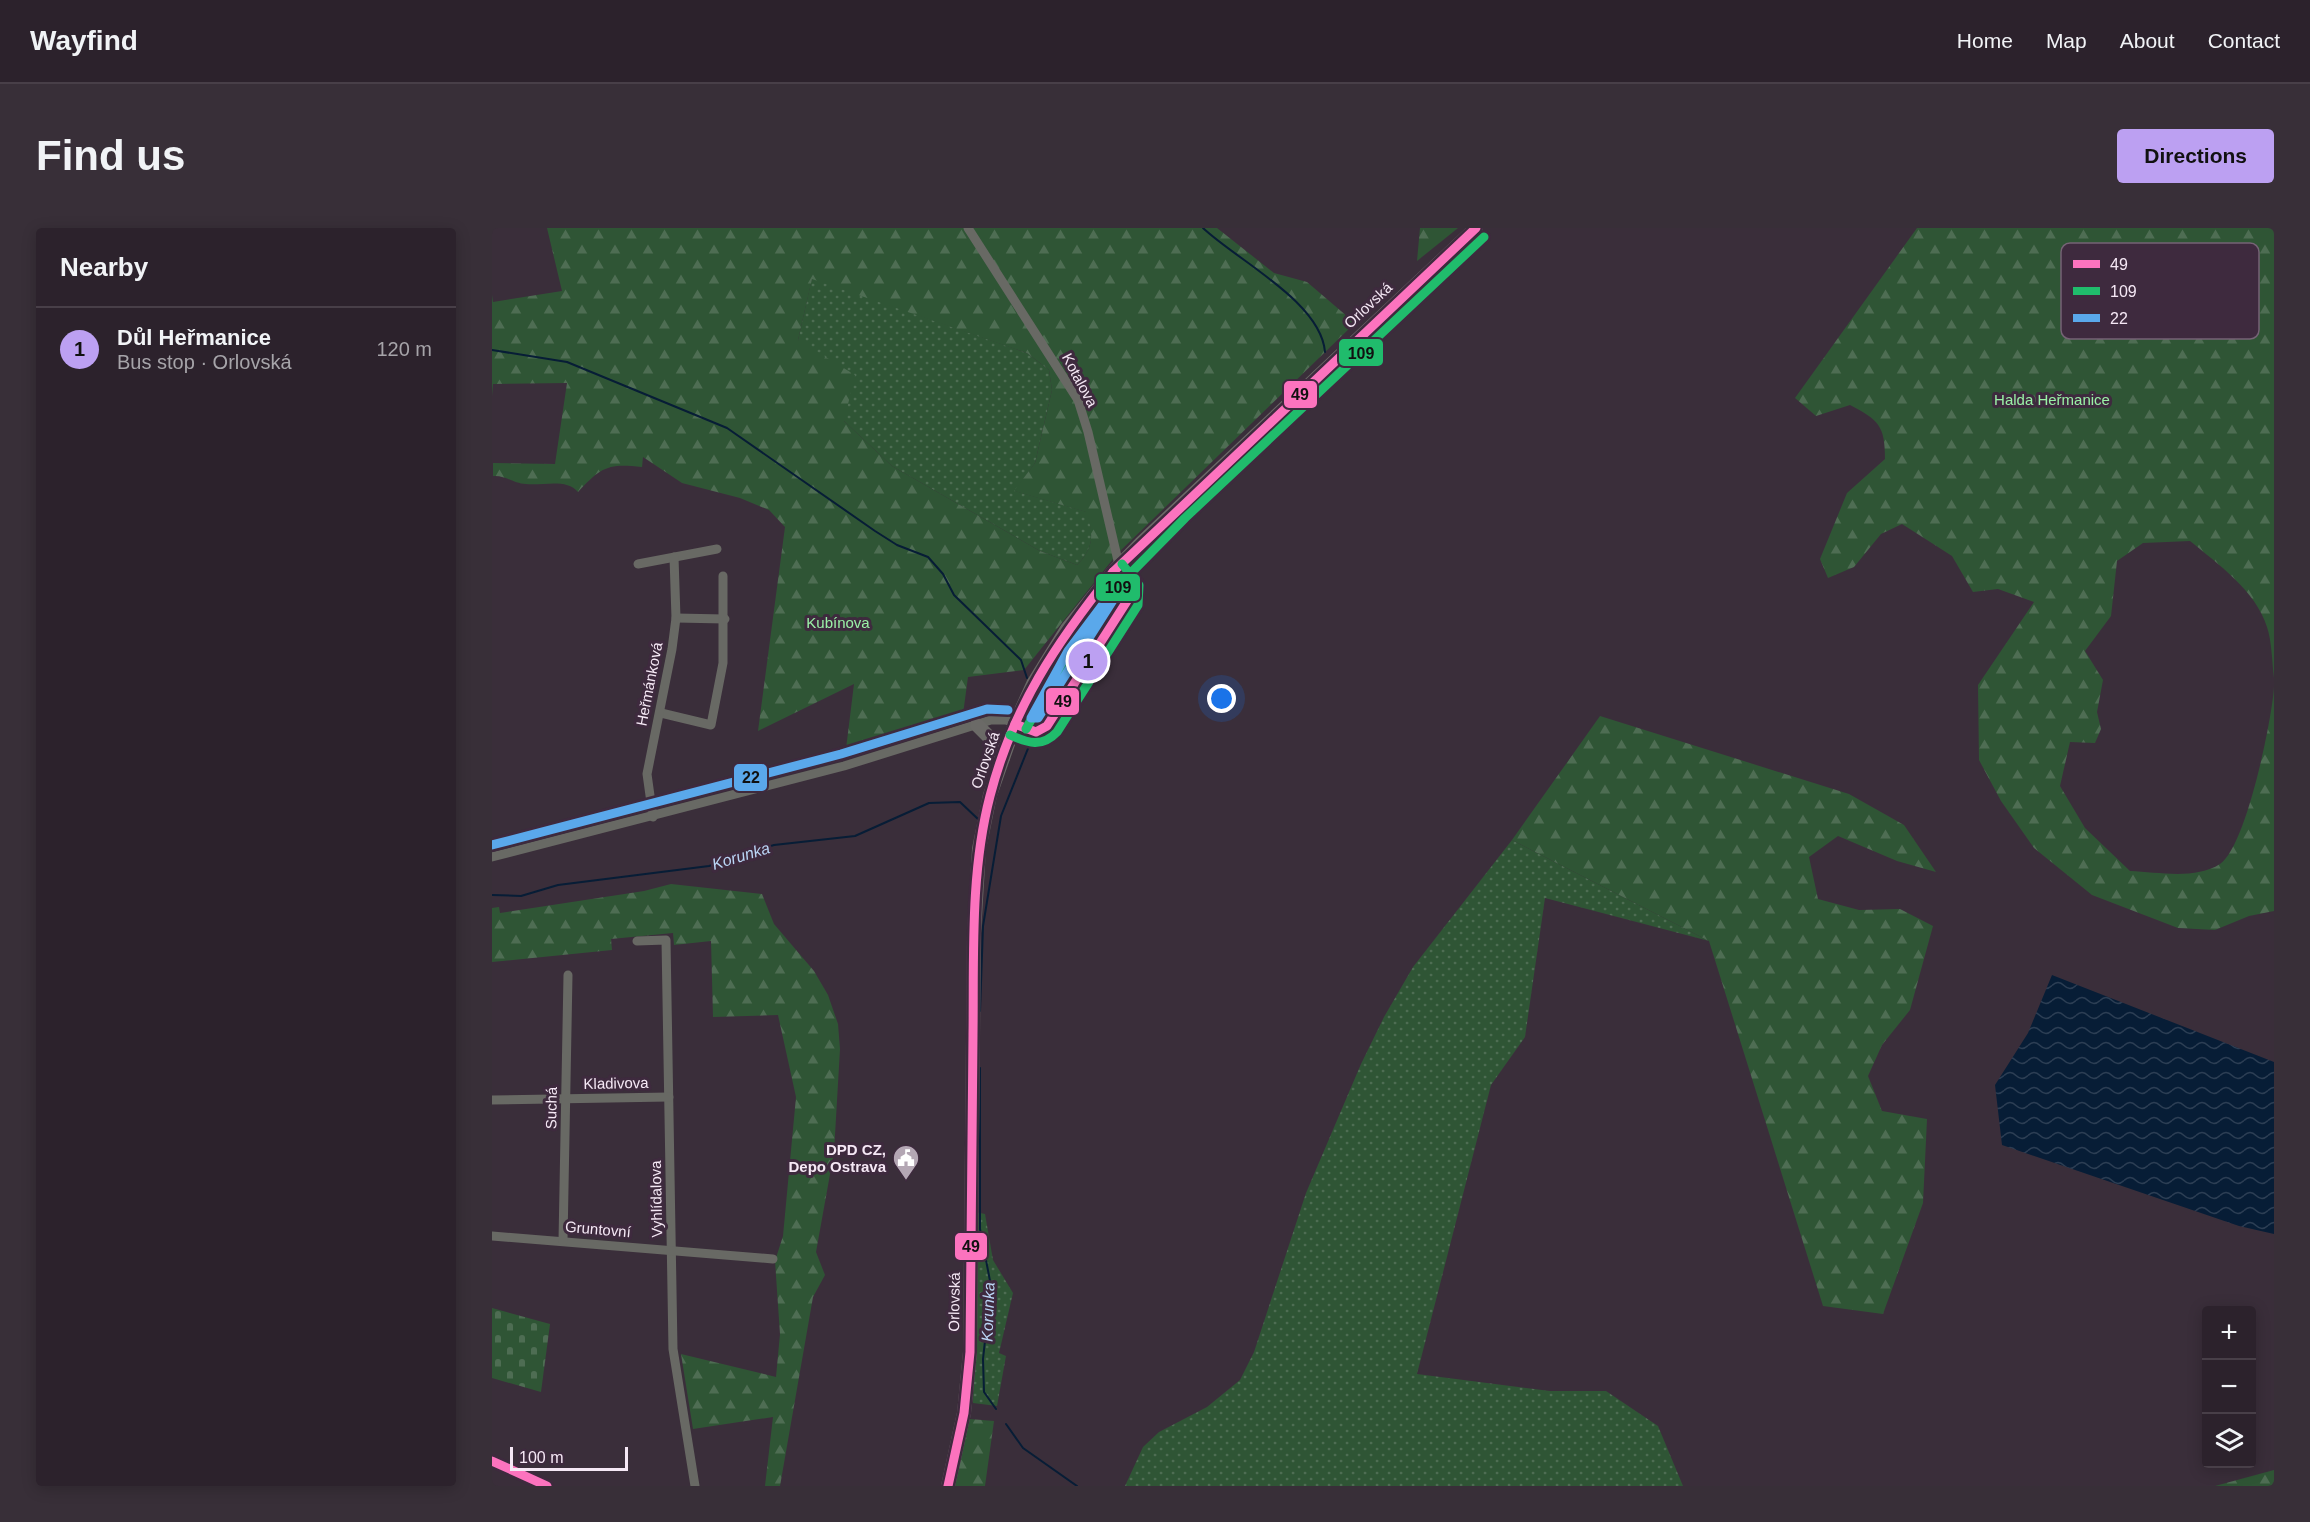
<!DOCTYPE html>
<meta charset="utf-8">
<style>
body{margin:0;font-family:Arial,sans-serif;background:#382f38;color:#f1f3f6}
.controls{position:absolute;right:18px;bottom:18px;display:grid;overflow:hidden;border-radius:6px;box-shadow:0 3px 15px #0003}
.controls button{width:54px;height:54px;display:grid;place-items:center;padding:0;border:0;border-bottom:2px solid #483f48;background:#2c222c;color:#f1f3f6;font:30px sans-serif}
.scale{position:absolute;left:18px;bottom:15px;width:118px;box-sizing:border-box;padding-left:6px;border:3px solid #f5e8f5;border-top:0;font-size:16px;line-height:21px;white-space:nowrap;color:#f5e8f5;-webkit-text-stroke:4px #3e2a3e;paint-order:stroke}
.you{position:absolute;left:730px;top:471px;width:21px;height:21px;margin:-15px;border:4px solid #fff;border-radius:50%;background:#1a73e8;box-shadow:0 0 0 9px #1a73e833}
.badge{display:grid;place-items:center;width:39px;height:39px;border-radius:50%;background:#bca0f2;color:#111;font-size:20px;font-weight:700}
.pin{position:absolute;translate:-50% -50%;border:3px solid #fff;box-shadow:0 2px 6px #0006}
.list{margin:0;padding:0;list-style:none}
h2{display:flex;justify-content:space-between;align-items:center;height:78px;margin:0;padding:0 24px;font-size:26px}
h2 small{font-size:20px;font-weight:400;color:#a6a4a9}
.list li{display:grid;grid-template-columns:39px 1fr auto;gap:18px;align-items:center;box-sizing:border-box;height:84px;padding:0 24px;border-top:2px solid #483f48}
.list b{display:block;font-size:22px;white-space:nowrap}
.list p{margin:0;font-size:20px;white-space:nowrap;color:#a6a4a9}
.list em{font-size:20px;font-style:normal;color:#a6a4a9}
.icon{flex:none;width:33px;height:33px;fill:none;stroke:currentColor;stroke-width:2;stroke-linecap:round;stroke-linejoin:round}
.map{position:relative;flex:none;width:1782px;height:1258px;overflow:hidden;border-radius:6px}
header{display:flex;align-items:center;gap:36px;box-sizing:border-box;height:84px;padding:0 30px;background:#2c222c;border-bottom:2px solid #483f48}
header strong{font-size:28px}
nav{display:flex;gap:33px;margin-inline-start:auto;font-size:21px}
.intro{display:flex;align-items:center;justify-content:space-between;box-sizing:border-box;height:144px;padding:0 36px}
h1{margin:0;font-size:42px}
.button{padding:15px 27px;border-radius:6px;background:#bca0f2;color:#111;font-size:21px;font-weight:700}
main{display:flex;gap:36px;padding:0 36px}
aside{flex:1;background:#2c222c;border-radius:6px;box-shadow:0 3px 15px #0003}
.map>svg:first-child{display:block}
</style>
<header>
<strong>Wayfind</strong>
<nav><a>Home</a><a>Map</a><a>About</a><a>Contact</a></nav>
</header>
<div class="intro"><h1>Find us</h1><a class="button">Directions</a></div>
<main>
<aside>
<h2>Nearby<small></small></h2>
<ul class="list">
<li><span class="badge">1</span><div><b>Důl Heřmanice</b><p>Bus stop · Orlovská</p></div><em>120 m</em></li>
</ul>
</aside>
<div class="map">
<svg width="1782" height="1258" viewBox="0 0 1782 1258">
<defs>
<pattern id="grass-dots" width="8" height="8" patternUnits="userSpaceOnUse" patternTransform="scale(1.5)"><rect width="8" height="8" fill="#2f5535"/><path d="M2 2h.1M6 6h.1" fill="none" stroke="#4e6d53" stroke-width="1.8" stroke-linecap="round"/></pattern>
<pattern id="forest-firs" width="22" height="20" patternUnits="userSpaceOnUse" patternTransform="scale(1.5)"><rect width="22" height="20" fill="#2f5535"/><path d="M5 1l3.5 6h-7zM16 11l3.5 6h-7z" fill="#4e6d53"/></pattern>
<pattern id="cemetery-stones" width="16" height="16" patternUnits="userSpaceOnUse" patternTransform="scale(1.5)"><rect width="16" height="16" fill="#2f5535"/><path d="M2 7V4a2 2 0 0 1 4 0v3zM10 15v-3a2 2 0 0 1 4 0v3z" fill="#4e6d53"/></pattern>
<pattern id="water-waves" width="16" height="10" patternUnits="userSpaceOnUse" patternTransform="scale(1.5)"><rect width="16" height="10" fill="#071d36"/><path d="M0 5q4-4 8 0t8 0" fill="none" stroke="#2c3e54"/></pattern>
</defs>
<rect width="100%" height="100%" fill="#3a2e3a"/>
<g fill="url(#grass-dots)">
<path d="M320 50 535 125 557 142 560 162 543 235 523 263 595 284C602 306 602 320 585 337L548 323 400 238 352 193 306 112Z"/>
<path d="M1020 612 1217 713 1053 670 1033 809 999 857 925 1146 1058 1163H1114L1166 1198 1191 1258H633L651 1219 667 1204 715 1179 748 1152 762 1124 814 965 869 836 892 789 921 739Z"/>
<path d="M483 984 493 986 501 1032 521 1065 507 1125 514 1128 505 1178 481 1175 485 1055Z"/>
</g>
<g fill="url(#forest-firs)" fill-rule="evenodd">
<path d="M55 0H725L782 45 815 54 863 95 625 326 532 442 476 449 471 486 416 509 354 521 362 456 266 503 293 299 277 282 248 270 190 255 151 229 150 239C116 235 109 239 86 264 75 250 50 258 34 256 22 256 14 247 1 248V235L63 236 75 155 1 156 0 168V67L1 74 70 63ZM320 51 535 125 557 142 560 162 543 235 522 263 594 284C602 306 602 320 585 337L548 323 400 238 352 193 363 147 306 112Z"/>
<path d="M928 0H966L925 33Z"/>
<path d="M1425 0H1782V450C1780 434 1780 414 1775 399 1764 363 1726 336 1698 313L1651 315 1625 333 1619 388 1593 423 1611 452 1605 484 1609 501 1603 515 1578 514 1568 558 1593 600 1638 643C1666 644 1703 652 1728 636 1754 619 1780 492 1782 459V683L1757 688 1723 702 1686 700 1600 667 1542 620 1509 573 1487 532 1486 457 1542 374 1506 361 1481 364 1460 328 1410 296 1389 306 1362 339 1336 350 1328 331 1355 265 1393 231C1393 198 1387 192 1358 177L1324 188 1303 170Z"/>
<path d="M1108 488 1357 566 1412 597 1444 644 1405 633 1346 608 1317 629 1326 671 1367 682 1408 681 1441 698 1418 782 1390 817 1376 848 1390 883 1435 891 1431 975 1391 1086 1331 1078 1217 713 1020 612Z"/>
<path d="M179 656 270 666 282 696 322 743 336 767 346 796 348 821 342 924 324 1024 333 1047 321 1069 288 1258H273L281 1189 201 1201 189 1126 284 1149 288 1106 283 1033 291 1008 304 869 286 787 221 789 219 713 182 717 181 705 119 711 120 722 0 734V680L7 679 8 685 152 663Z"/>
<path d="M478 1191 502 1193 493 1258H463L475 1196Z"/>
<path d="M1782 1242V1258H1723Z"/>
</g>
<path fill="url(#cemetery-stones)" d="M0 1080 58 1096 49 1164 0 1150Z"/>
<path fill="url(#water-waves)" d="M1560 747 1782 834V1006L1747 998 1510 917 1503 857 1536 805Z"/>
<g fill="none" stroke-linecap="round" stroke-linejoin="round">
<g stroke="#071d36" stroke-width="2">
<path d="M711 0C746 33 829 74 833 124"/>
<path d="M0 122 75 134 235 200 383 303 405 317 436 329 451 346 462 367 529 432 535 450"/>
<path d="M653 324 822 162"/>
<path d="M541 468 546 497"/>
<path d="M543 475 563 441 622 359"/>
<path d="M0 667 29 668 66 657 217 638 282 617 363 608 437 575 468 574 487 592"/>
<path d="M488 783 491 698 509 588 541 508"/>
<path d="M488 840V1001L499 1058 491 1131 492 1164 504 1181"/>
<path d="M514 1196 531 1220 585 1258"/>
</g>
<g stroke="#686964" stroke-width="9">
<path d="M476 0 586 172 596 204 627 337"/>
<path d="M146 336 225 321"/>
<path d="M184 390 233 391"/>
<path d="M169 485 219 497 231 435V348"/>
<path d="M161 589 155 546 180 421 184 390 182 329"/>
<path d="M0 629 352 538 499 492H514L523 496"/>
<path d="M145 713 174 712 181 1121 203 1258"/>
<path d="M0 872 177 869"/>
<path d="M0 1008 281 1031"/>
<path d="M71 1013 76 747"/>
</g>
<path stroke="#686964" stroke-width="12" d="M0 1233 55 1258"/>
<g stroke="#6b6a67" stroke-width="14">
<path d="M485 497 501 513 511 530"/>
<path d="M456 1258 472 1185 478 1124 482 705 487 621 498 567 523 496 541 456 575 401 621 344 649 315 984 0"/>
</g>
<g stroke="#3e2a3e" stroke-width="14">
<g id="bus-1">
<path d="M523 496 544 504 555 498 635 373 636 362 621 344"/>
<path d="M0 1233 55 1258"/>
<path d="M456 1258 472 1185 478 1124C479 1018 480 913 481 807 482 728 478 645 498 568 521 479 564 415 621 344L984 0"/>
</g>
</g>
<g stroke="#3e2a3e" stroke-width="14">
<g id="bus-2">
<path d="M534 501 578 421 631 353 693 290 992 9"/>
<path d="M518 507C536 515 550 520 565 504L646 377 647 357 630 336"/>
</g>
</g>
<g stroke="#3e2a3e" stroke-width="14">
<g id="bus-3">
<path d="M621 363 623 369 546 490H539L576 423Z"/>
<path d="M0 617 349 526 495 481 516 482"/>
</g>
</g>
<use href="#bus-1" stroke="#fc73be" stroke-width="9"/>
<use href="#bus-2" stroke="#20bc6c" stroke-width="9"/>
<use href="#bus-3" stroke="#5aa8eb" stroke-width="9"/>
</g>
<defs>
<g id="civic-pin" transform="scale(1.35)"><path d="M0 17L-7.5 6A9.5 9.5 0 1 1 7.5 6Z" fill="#b4a7b4" stroke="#3e2a3e"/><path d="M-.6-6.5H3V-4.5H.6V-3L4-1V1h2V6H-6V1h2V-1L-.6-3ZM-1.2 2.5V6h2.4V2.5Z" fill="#fff"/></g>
</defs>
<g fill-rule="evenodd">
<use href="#civic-pin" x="414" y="930"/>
</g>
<g text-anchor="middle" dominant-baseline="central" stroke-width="6" stroke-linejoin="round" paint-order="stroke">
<g font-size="15" fill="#f5e8f5" stroke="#3e2a3e">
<text transform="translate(876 77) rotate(-43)">Orlovská</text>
<text transform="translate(588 152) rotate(62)">Kotalova</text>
<text transform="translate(157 456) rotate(-79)">Heřmánková</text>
<text transform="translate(493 532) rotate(-71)">Orlovská</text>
<text transform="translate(124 855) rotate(-1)">Kladivova</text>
<text transform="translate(59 880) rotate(-89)">Suchá</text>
<text transform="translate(164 971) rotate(-91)">Vyhlídalova</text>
<text transform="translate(106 1001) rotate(5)">Gruntovní</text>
<text transform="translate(462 1074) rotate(-89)">Orlovská</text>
</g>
<g font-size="15" fill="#9af1a6" stroke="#3e2a3e">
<text x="1560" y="171">Halda Heřmanice</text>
<text x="346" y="394">Kubínova</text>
</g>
<g font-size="15" font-weight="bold" fill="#f5e8f5" stroke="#3e2a3e" text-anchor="end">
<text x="394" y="921">DPD CZ,<tspan x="394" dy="17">Depo Ostrava</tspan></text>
</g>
<g font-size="16" font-style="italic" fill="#bad5f5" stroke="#3e2a3e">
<text transform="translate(249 628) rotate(-17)">Korunka</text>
<text transform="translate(496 1084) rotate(-88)">Korunka</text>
</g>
</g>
<rect x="1569" y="15" width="198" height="96" rx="9" fill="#3e2a3e" stroke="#756375" stroke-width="1.5"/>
<rect x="1581" y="32" width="27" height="8" fill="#fc73be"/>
<rect x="1581" y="59" width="27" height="8" fill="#20bc6c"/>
<rect x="1581" y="86" width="27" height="8" fill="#5aa8eb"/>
<g font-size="16" fill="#f5e8f5">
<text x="1618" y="42">49</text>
<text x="1618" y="69">109</text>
<text x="1618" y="96">22</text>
</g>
<g stroke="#3e2a3e" stroke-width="2">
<rect x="846" y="110" width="46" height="29" rx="6" fill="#20bc6c"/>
<rect x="791" y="152" width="35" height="29" rx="6" fill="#fc73be"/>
<rect x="603" y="345" width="46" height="29" rx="6" fill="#20bc6c"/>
<rect x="553" y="459" width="35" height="29" rx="6" fill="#fc73be"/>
<rect x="241" y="535" width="35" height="29" rx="6" fill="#5aa8eb"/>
<rect x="462" y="1004" width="34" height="29" rx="6" fill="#fc73be"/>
</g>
<g font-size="16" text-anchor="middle" font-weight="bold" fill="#111">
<text x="869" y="131">109</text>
<text x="808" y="172">49</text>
<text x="626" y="365">109</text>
<text x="571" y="479">49</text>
<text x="259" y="555">22</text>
<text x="479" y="1024">49</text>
</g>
</svg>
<div class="controls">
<button>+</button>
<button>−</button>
<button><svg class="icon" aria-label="layers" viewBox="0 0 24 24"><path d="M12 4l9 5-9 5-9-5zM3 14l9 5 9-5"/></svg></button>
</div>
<div class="scale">100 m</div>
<div class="you"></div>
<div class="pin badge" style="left:596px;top:433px">1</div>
</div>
</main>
